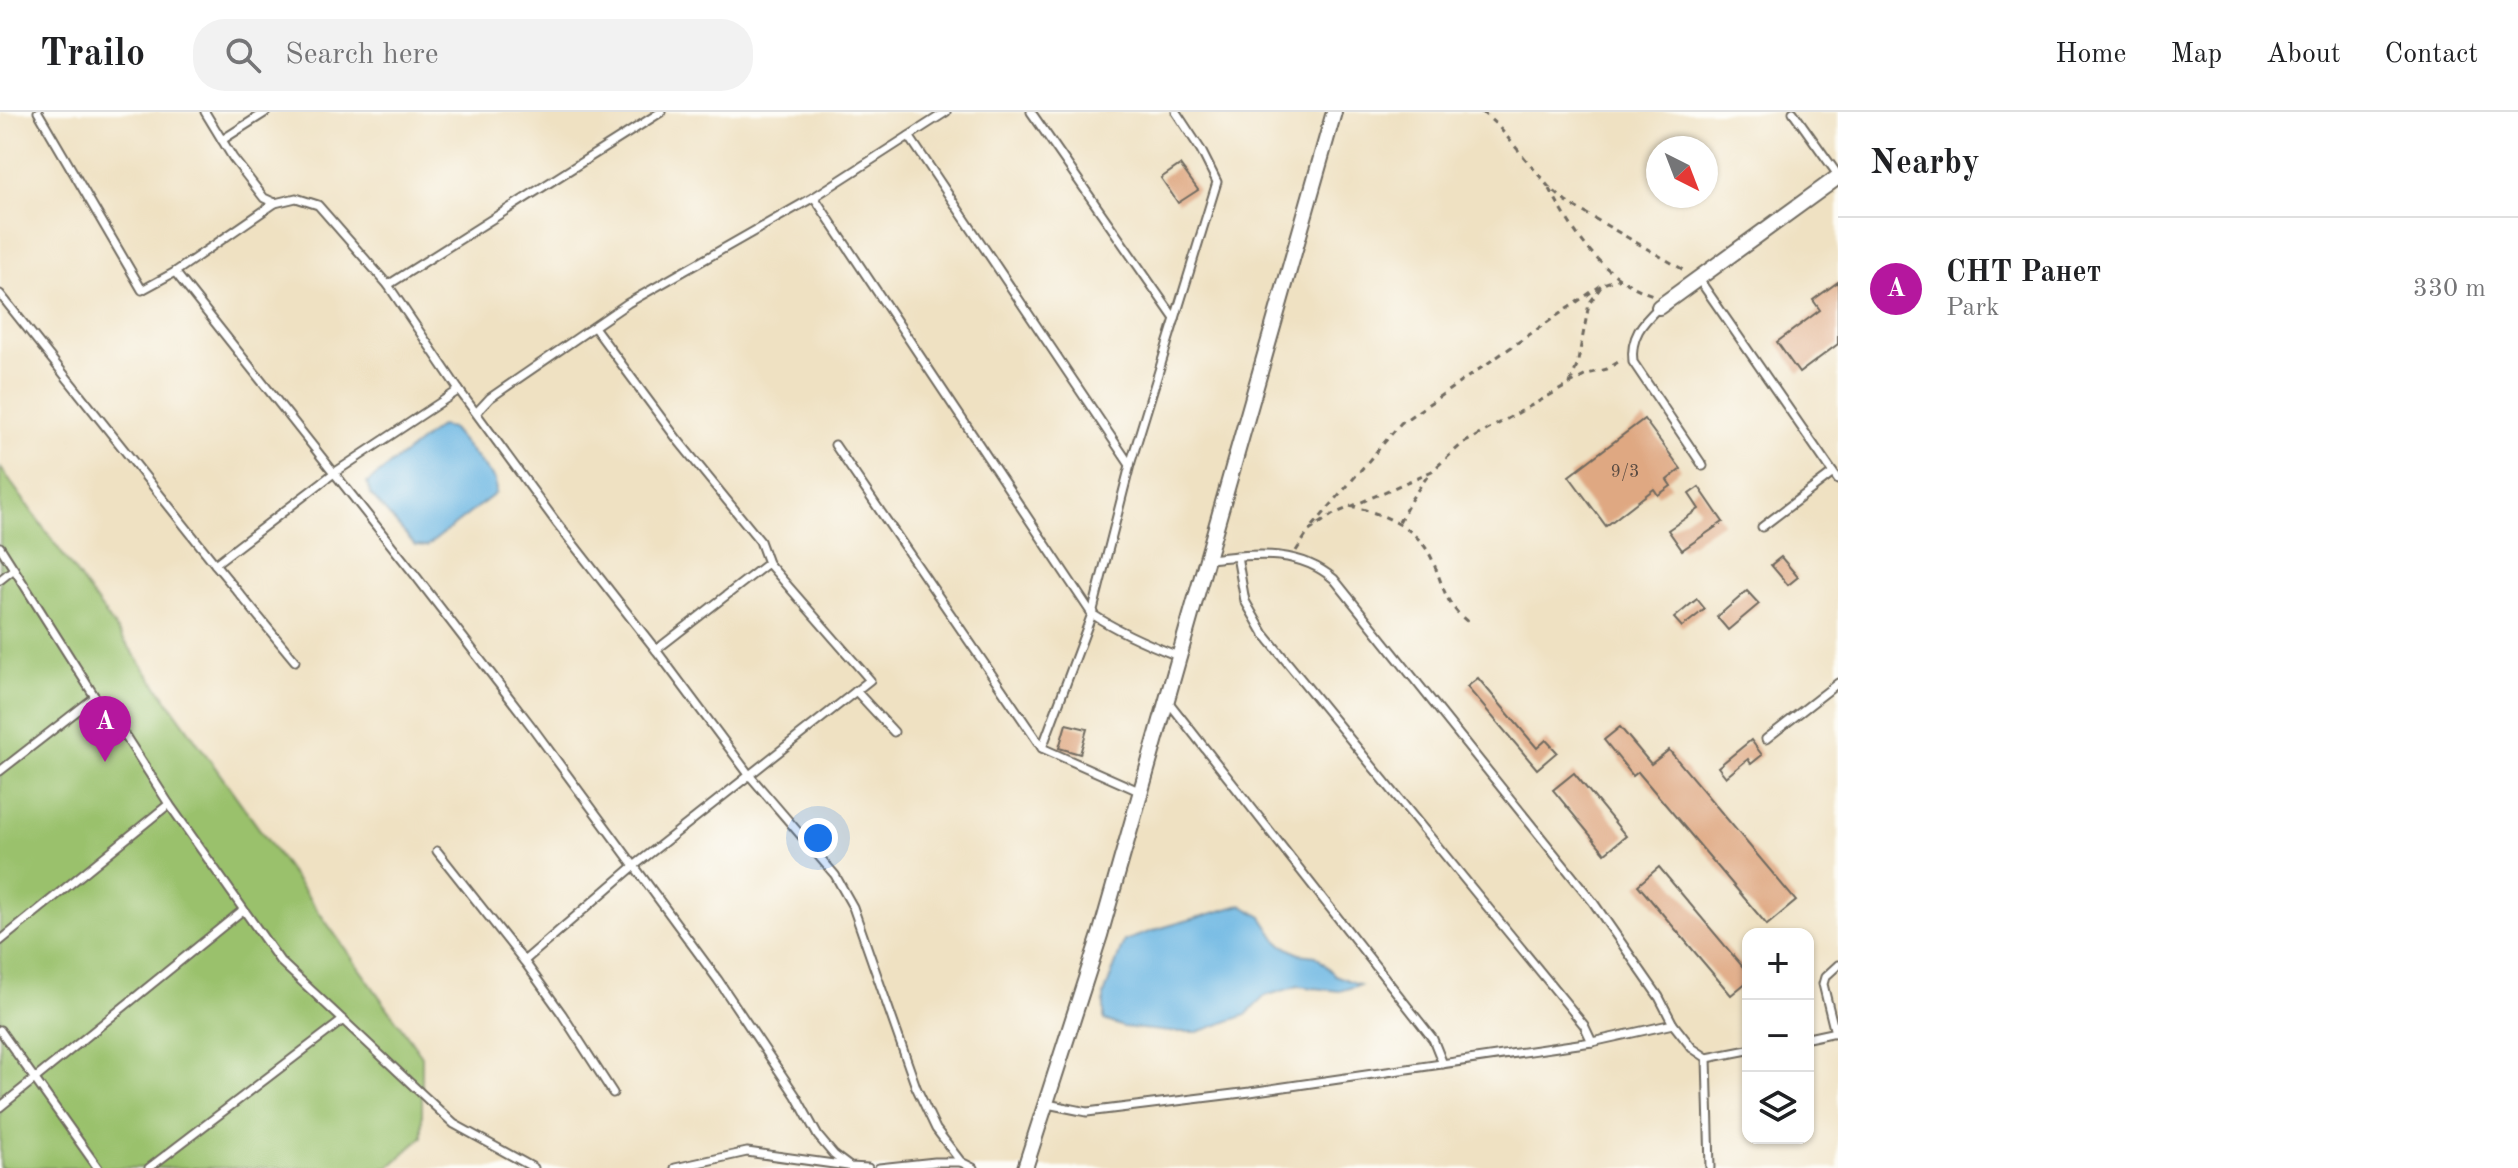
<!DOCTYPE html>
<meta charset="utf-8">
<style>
body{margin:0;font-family:"Old Standard TT",serif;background:#f2f2f2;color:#202124}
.controls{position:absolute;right:24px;bottom:24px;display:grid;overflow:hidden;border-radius:16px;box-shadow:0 2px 6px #0004}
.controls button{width:72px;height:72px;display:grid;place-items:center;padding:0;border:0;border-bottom:2px solid #e0e0e0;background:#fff;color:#202124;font:40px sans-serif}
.compass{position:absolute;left:1646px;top:24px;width:72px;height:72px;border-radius:50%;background:#fff;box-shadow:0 2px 6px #0004;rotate:138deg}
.you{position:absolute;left:818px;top:726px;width:28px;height:28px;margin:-20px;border:6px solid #fff;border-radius:50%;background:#1a73e8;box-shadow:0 0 0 12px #1a73e833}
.badge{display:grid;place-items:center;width:52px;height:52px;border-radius:50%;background:#b5179e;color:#fff;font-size:26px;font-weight:700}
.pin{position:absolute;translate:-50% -66px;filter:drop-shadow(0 2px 4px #0008)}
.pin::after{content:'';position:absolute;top:42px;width:28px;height:24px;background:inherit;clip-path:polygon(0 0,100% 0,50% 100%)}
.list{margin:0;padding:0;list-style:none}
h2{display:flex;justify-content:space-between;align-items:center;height:104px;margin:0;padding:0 32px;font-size:34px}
h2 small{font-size:26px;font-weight:400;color:#757577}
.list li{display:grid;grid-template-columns:52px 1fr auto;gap:24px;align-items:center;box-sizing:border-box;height:144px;padding:0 32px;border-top:2px solid #e0e0e0}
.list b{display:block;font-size:30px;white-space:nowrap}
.list p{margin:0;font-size:26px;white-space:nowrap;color:#757577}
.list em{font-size:26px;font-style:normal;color:#757577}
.icon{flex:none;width:44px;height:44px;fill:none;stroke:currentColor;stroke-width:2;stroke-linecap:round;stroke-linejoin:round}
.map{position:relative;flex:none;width:1838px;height:1056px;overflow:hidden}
header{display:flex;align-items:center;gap:48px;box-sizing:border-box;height:112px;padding:0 40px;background:#fff;border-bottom:2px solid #e0e0e0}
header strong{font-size:38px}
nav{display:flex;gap:44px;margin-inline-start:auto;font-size:28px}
.search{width:560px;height:72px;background:#f2f2f2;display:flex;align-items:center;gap:20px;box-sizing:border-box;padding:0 28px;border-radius:32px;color:#757577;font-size:30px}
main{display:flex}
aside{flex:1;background:#fff}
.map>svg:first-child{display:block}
</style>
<header>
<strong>Trailo</strong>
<div class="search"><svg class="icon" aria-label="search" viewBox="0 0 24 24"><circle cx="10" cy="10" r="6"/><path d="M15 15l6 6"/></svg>Search here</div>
<nav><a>Home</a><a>Map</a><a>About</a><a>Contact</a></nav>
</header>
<main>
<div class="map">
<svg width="1838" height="1056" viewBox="0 0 1838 1056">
<rect width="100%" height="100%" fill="#fdfcf7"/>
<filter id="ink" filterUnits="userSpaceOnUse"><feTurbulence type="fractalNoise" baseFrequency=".0125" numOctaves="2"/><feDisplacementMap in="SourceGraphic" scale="16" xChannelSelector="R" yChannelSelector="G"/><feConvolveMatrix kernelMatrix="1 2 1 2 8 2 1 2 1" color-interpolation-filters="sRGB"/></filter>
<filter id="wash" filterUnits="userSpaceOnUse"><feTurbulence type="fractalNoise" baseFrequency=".006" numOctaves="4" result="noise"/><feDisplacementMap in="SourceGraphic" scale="32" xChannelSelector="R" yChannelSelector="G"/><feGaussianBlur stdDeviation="1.8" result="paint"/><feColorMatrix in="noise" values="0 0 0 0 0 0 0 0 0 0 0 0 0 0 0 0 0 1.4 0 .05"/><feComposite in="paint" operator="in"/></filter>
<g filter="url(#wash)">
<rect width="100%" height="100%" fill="#efe1c2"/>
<path fill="#9ac16c" stroke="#62764c" stroke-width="2" d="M0 355 422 944V1025L388 1056H0Z"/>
<g fill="#69b5e2" stroke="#4a7086" stroke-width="2">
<path d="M440 314 451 316 495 368 496 381 427 434 415 433 371 383 367 371Z"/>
<path d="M1241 793 1262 805 1279 831 1299 842 1316 844 1335 863 1360 873 1339 879 1298 874 1265 884 1246 903 1198 920H1170L1123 915 1104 908V883L1124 829 1161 816Z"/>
</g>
<g id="blocks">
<g fill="#dfa882">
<path d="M1180 53 1198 78 1178 91 1161 66Z"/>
<path d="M1838 170V232L1799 261 1777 230 1820 198 1813 188Z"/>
<path d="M1644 307 1681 357 1667 368 1671 374 1658 383 1654 377 1606 414 1569 364Z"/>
<path d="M1699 375 1723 410 1682 438 1668 418 1699 397 1689 382Z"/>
<path d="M1781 445 1798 465 1788 473 1771 453Z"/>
<path d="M1747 479 1759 492 1728 518 1717 505Z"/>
<path d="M1697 487 1705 497 1682 515 1674 506Z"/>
<path d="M1478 566 1537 636 1546 628 1557 640 1537 657 1467 575Z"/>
<path d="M1066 612 1087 617 1080 642 1059 636Z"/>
<path d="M1620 615 1651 652 1669 638 1796 789 1767 813 1638 660 1633 664 1604 628Z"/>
<path d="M1751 628 1762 643 1751 652 1748 647 1726 665 1718 655Z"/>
<path d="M1574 661 1626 724 1605 741 1553 678Z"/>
<path d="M1659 755 1748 861V869L1731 883 1638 773Z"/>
</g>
</g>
</g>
<g filter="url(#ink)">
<use href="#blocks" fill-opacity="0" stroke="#706b60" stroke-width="2"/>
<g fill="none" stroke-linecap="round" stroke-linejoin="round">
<g stroke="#706b60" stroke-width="11">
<g id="service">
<path d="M38 0 142 178 175 160 275 91"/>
<path d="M205 0 233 46 264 86 275 91 296 86 318 93 388 173 459 278 556 410 656 538 750 664 835 763 853 795 916 975 936 1017 961 1050 973 1056"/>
<path d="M1031 0 1175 207"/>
<path d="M1793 0 1838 63"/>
<path d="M909 24 1130 353"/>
<path d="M222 28 266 0"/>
<path d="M814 85 1092 502C1119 520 1147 532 1178 544"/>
<path d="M175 160 415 463 532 615 718 868 796 984 818 1024 834 1043 850 1055 868 1056"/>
<path d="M1698 166 1838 368"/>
<path d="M388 173 661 0"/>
<path d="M0 182 215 452 295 549"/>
<path d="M1659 195C1642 211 1630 225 1633 250L1703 354"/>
<path d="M477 300 490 286 628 191 814 85 946 0"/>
<path d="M835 333 1042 636 1141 680"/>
<path d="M1762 415 1833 361"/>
<path d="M0 435 95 585 126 625 169 692 280 849 454 1012 534 1056"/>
<path d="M1237 444 1245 489 1264 522 1584 913 1592 930"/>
<path d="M1207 447C1253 443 1296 435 1334 467L1593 790 1659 885 1673 912 1692 936 1707 946 1748 938"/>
<path d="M215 452 334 361 459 278"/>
<path d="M0 468 14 457"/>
<path d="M656 538 768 451"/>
<path d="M856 579 894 620"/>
<path d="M1167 588 1433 927 1443 952"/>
<path d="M1766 627 1838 571"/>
<path d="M1042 636 1092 502 1130 353 1217 70 1201 38 1176 0"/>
<path d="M0 659 95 585"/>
<path d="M437 739 524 849 562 902 613 981"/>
<path d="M0 829 169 692"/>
<path d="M524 849 634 754 870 568 768 451 760 429 677 327 594 215"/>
<path d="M0 918 98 1056"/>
<path d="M1835 921 1823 872 1825 865 1838 853"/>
<path d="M1808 926 1836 920"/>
<path d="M1707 946 1710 1056"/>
<path d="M1047 992 1087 1000 1250 980 1592 930 1673 912"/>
<path d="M0 995 243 798"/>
<path d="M149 1056 343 908"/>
<path d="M675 1056 747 1040 848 1054"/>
<path d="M879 1056 935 1050H961"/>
</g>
</g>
<g stroke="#706b60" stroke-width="18">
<g id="minor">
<path d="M1659 195 1838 65"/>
<path d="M1025 1056 1100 823 1334 0"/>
</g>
</g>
<g stroke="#706b60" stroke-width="3" stroke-dasharray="6 6" stroke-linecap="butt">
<path d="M1482 0 1498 14 1548 74 1566 90 1684 158"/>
<path d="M1550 77C1574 122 1602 166 1653 183"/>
<path d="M1570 271 1577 254 1589 192 1603 172 1620 166"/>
<path d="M1350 394C1384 402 1421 416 1434 452 1444 477 1446 493 1468 510"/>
<path d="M1399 410 1412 386 1429 362"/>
<path d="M1313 414 1401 311 1603 172"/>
<path d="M1296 439 1309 419 1332 403 1432 359 1462 332 1588 262 1607 257 1623 247"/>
</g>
<use href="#service" stroke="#fff" stroke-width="7"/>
<use href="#minor" stroke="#fff" stroke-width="14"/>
</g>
</g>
<g text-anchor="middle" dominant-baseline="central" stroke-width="8" stroke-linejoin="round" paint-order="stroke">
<g font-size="18" fill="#584a41">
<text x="1625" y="360">9/3</text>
</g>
</g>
</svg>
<div class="controls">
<button>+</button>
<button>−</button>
<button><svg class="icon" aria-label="layers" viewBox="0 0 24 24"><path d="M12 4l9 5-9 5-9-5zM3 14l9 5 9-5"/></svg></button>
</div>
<svg class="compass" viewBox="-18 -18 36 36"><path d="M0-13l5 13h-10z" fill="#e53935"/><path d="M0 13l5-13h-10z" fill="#757577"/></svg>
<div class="you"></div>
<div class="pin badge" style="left:105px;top:650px">A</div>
</div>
<aside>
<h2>Nearby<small></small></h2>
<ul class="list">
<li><span class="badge">A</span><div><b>СНТ Ранет</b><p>Park</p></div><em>330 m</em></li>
</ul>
</aside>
</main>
